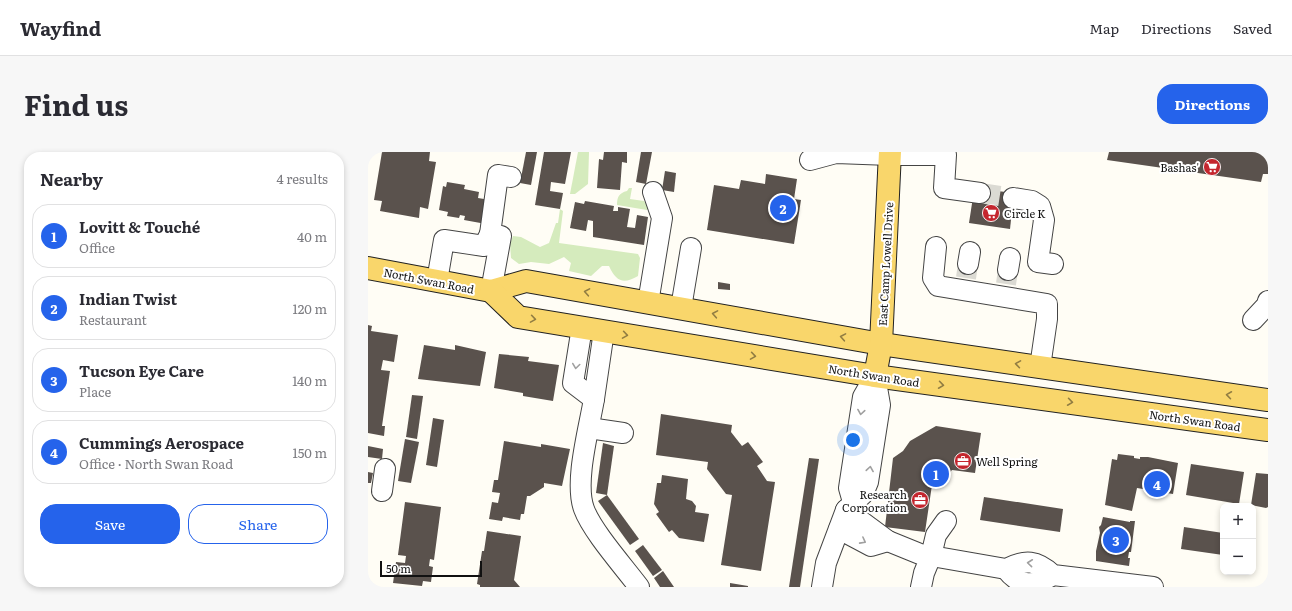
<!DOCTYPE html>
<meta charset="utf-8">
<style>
body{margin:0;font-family:Literata,serif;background:#f7f7f7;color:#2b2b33}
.controls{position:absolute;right:12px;bottom:12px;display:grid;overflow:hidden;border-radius:8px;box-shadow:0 2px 6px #0003}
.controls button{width:36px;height:36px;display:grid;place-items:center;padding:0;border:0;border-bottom:1px solid #e1e1e2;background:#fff;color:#2b2b33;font:20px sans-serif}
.scale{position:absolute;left:12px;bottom:10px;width:102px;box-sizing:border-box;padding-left:4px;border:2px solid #111;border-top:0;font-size:11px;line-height:14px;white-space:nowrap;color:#111;-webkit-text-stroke:3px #fff;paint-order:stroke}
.you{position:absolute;left:485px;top:288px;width:14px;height:14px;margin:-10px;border:3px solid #fff;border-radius:50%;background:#1a73e8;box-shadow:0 0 0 6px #1a73e833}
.badge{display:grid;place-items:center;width:26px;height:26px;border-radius:50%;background:#2563eb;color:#fff;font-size:13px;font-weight:700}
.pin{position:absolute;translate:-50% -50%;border:2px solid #fff;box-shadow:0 1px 4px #0006}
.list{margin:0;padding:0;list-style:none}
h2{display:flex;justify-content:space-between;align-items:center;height:52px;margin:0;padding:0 16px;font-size:17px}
h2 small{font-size:13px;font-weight:400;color:#7c7c81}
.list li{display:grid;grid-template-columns:26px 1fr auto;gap:12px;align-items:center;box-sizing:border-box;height:64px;margin:0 8px 8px;padding:0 8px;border:1px solid #e1e1e2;border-radius:16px}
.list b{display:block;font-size:15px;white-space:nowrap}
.list p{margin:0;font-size:13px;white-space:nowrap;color:#7c7c81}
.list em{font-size:13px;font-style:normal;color:#7c7c81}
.actions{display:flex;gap:8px;padding:12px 16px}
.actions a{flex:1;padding:9px 0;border:1px solid #2563eb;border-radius:16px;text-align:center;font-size:14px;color:#2563eb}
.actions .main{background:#2563eb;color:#fff}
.map{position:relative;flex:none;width:900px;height:435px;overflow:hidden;border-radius:16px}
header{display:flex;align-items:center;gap:24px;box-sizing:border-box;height:56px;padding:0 20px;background:#fff;border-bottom:1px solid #e1e1e2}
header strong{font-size:19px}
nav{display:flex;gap:22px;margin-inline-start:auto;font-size:14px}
.intro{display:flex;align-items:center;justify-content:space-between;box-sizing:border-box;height:96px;padding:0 24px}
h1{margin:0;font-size:28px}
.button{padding:10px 18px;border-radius:16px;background:#2563eb;color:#fff;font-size:14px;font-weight:700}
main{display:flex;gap:24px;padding:0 24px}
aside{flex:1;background:#fff;border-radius:16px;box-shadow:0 2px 6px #0003}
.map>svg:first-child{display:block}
</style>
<header>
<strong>Wayfind</strong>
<nav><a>Map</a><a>Directions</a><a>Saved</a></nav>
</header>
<div class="intro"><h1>Find us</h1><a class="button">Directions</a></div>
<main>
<aside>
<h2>Nearby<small>4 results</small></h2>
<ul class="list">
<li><span class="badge">1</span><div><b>Lovitt &amp; Touché</b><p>Office</p></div><em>40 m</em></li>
<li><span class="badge">2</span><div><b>Indian Twist</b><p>Restaurant</p></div><em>120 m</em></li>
<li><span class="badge">3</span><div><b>Tucson Eye Care</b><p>Place</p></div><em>140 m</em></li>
<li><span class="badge">4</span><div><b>Cummings Aerospace</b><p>Office · North Swan Road</p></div><em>150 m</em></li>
</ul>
<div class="actions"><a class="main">Save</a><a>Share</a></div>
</aside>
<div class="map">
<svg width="900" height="435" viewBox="0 0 900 435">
<rect width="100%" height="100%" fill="#fffdf5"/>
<g fill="#d5ebbd">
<path d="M210 0H221L220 32 207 42H202Z"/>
<path d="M261 36H264L262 47 276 49 281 56 279 58 249 53C249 45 251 41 259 39Z"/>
<path d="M192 57 195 59 191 91 270 102 272 106 270 124C255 133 248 129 241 114H234L223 124 201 119 203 111 196 105 181 112 163 110 151 112 143 106 142 92 145 84 153 85 172 95 181 91 188 71H190Z"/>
</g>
<g fill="#5a524d">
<path d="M14 0H62L61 9 68 10 60 57 52 55 51 66 12 59 14 49 6 48Z"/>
<path d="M158 0H169L163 33 152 31Z"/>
<path d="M176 0H203L197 32 183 30 182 39 195 41 192 57 167 53Z"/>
<path d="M236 0H259V11L254 10 252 38 229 36 231 7 235 8Z"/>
<path d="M273 0H284L278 32 268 30Z"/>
<path d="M741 0H900V22H895L893 30 739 8Z"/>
<path d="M297 19 308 21 306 40 294 38Z"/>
<path d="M398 22 429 27 426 47 433 48 426 92 339 78 346 33 371 37 373 28 397 32Z"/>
<path d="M79 30 97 33 96 37 111 40 110 46 122 48 118 72 96 68 97 64 92 63 91 66 79 64 80 60 71 58 75 34 78 35Z"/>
<path d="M613 37 646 41 642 77 601 71 605 45Z"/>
<path d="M217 49 246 54 245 59H250V55L262 57 259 75 267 76 269 63 280 65 276 93 225 85V69L220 68 218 79 202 76 207 50 216 52Z"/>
<path d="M350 130 362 132V138L350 137Z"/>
<path d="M0 173 4 174 3 179 30 183 26 210 15 208 13 218 22 219 14 274H17L16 284 0 281Z"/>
<path d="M56 193 87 198V193L118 200 112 234 50 227Z"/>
<path d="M131 202 161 205 160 209 191 213 185 249 155 244V241L126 236Z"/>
<path d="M44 243 55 244 49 287 38 285Z"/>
<path d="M293 262 364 273 363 280 374 294 380 290 395 310 389 314 399 329 407 330 393 419 353 413 364 343 358 342 339 317 340 310 288 303Z"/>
<path d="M65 266 76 268 69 315 58 313Z"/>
<path d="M568 274 613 281 607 321 584 318 577 326 564 333 557 380 517 375 525 306 535 299 542 289Z"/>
<path d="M37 287 51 290 43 331 30 329Z"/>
<path d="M136 289 173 295V292L202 297 194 334 176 331V335L162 344H159L156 362H153L152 368 135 365 134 369 121 367 124 350 130 351 132 341 124 340 126 328H130Z"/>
<path d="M235 291 246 294 239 343 228 341Z"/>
<path d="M0 294 15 297 14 307 0 305Z"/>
<path d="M750 302 766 304V306L772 307V305H780L810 311 805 342 769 336 764 359 737 353 744 307 749 308Z"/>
<path d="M441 306 451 307 432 435H421Z"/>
<path d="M823 312 876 320 871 352 818 343Z"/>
<path d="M0 320 5 321 3 331H0Z"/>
<path d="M888 321 900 322V355L898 356 883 353Z"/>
<path d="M294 323 320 327 318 347 324 349 328 354 327 360 341 362 336 390 311 386 304 378 301 380 288 362 291 360 286 352 289 331H293Z"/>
<path d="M239 343 271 387 262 393 230 349Z"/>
<path d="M616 345 695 357 692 380 612 368Z"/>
<path d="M37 350 73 355 66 408 62 407 61 414 65 415 63 430 55 429 54 434 25 431 28 410 37 411 38 404 30 403Z"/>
<path d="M735 365 762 370V369H767L763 400H761L760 406H762L761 414 728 409V399L732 381 731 375 733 373Z"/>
<path d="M816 375 855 381V403L813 397Z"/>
<path d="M119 379 153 384 146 428 152 435H112V433L109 432 114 399H116Z"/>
<path d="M275 393 294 418 285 424 267 399Z"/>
<path d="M295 419 306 435H292L286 426Z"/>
<path d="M362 431 380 434V435H362Z"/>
</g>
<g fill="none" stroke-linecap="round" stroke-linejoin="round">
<g stroke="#dbdad3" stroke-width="20" stroke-dasharray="20 10" stroke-linecap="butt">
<path d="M612 41 645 46"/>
<path d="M598 126 600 112"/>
<path d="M638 132 640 118"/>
</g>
<g stroke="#444" stroke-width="22">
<g id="minor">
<path d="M442 8 468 1 522 3H578L576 36 612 41"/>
<path d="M645 46 664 49 672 54 676 68 670 110 685 112"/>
<path d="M568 95 565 126 570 134 679 152V167L672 215"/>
<path d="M600 112 602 100"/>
<path d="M640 118 642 106"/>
<path d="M69 129 76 88 116 94 122 82"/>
<path d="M123 139 133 84 122 82 130 23 143 25"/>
<path d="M280 151 294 66 285 40"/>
<path d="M313 156 323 96"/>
<path d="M885 168 899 153 900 149"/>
<path d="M214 175 205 231 226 247 236 179"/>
<path d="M226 247C221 277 206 330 216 357 224 379 256 415 271 435"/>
<path d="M221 276 255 281"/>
<path d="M14 339 17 317"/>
<path d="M485 350 481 336 495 245 507 224"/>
<path d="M478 358 520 389 552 402 638 417C657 407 669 408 685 423L785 435"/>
<path d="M471 377 503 394 520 389"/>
<path d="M638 417C652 435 665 435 685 423"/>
<path d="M454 435 458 411 478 358 495 342 500 330 512 253 507 224"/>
<path d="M553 435 556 421 563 404 568 383 578 369"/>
</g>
</g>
<g stroke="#222" stroke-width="24">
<g id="major">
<path d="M0 116 123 139 158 129 513 192 900 248"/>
<path d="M123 139 150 165 507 224 900 278"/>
<path d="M507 224 513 192 522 0"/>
</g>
</g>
<use href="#minor" stroke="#fff" stroke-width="20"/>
<use href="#major" stroke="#f9d66b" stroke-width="22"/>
</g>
<defs><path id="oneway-chevron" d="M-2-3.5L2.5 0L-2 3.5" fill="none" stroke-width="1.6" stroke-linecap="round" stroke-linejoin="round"/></defs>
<g stroke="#917d42">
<use href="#oneway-chevron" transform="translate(219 140) rotate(-170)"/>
<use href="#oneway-chevron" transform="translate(347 162) rotate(-170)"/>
<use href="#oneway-chevron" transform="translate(165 167) rotate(9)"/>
<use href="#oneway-chevron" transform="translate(257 183) rotate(9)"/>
<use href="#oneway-chevron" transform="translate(475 185) rotate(-170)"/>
<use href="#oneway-chevron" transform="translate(385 204) rotate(9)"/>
<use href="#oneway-chevron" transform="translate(650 212) rotate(-171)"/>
<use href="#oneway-chevron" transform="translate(573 233) rotate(8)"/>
<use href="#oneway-chevron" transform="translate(861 243) rotate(-172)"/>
<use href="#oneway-chevron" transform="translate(702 250) rotate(8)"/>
</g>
<g stroke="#a0a0a0">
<use href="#oneway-chevron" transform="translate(208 214) rotate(98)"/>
<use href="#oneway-chevron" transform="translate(493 260) rotate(99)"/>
<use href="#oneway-chevron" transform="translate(502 317) rotate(-81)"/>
<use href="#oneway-chevron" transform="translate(495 389) rotate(28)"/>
<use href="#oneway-chevron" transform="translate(662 411) rotate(-174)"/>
</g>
<defs>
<g id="supermarket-disc" transform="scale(0.9)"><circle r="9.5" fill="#c4262e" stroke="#fff"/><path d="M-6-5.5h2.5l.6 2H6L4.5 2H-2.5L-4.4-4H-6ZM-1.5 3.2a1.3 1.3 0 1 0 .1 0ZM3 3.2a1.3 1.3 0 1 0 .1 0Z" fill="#fff"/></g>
<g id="office-disc" transform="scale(0.9)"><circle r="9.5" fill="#c4262e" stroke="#fff"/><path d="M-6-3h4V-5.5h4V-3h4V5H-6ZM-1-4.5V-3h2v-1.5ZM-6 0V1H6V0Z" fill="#fff"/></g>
</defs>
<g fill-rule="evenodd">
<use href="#supermarket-disc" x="844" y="15"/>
<use href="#supermarket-disc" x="623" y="61"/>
<use href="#office-disc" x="595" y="309"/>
<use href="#office-disc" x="552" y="348"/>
</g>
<g text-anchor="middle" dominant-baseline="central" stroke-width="4" stroke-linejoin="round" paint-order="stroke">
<g font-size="11" fill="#111" stroke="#fff" text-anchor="end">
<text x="831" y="15">Bashas'</text>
<text x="636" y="61" text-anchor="start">Circle K</text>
<text x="608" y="309" text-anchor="start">Well Spring</text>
<text x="539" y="342">Research<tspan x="539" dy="13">Corporation</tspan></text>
</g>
<g font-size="11" fill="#111" stroke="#fff">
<text transform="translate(517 112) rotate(-87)">East Camp Lowell Drive</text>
<text transform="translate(61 128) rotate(11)">North Swan Road</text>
<text transform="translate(506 223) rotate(9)">North Swan Road</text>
<text transform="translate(827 268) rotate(8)">North Swan Road</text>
</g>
</g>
</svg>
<div class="controls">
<button>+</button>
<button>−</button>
</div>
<div class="scale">50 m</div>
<div class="you"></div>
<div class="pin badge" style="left:568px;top:322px">1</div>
<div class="pin badge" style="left:415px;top:56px">2</div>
<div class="pin badge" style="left:748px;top:388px">3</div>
<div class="pin badge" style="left:789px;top:332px">4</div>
</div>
</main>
